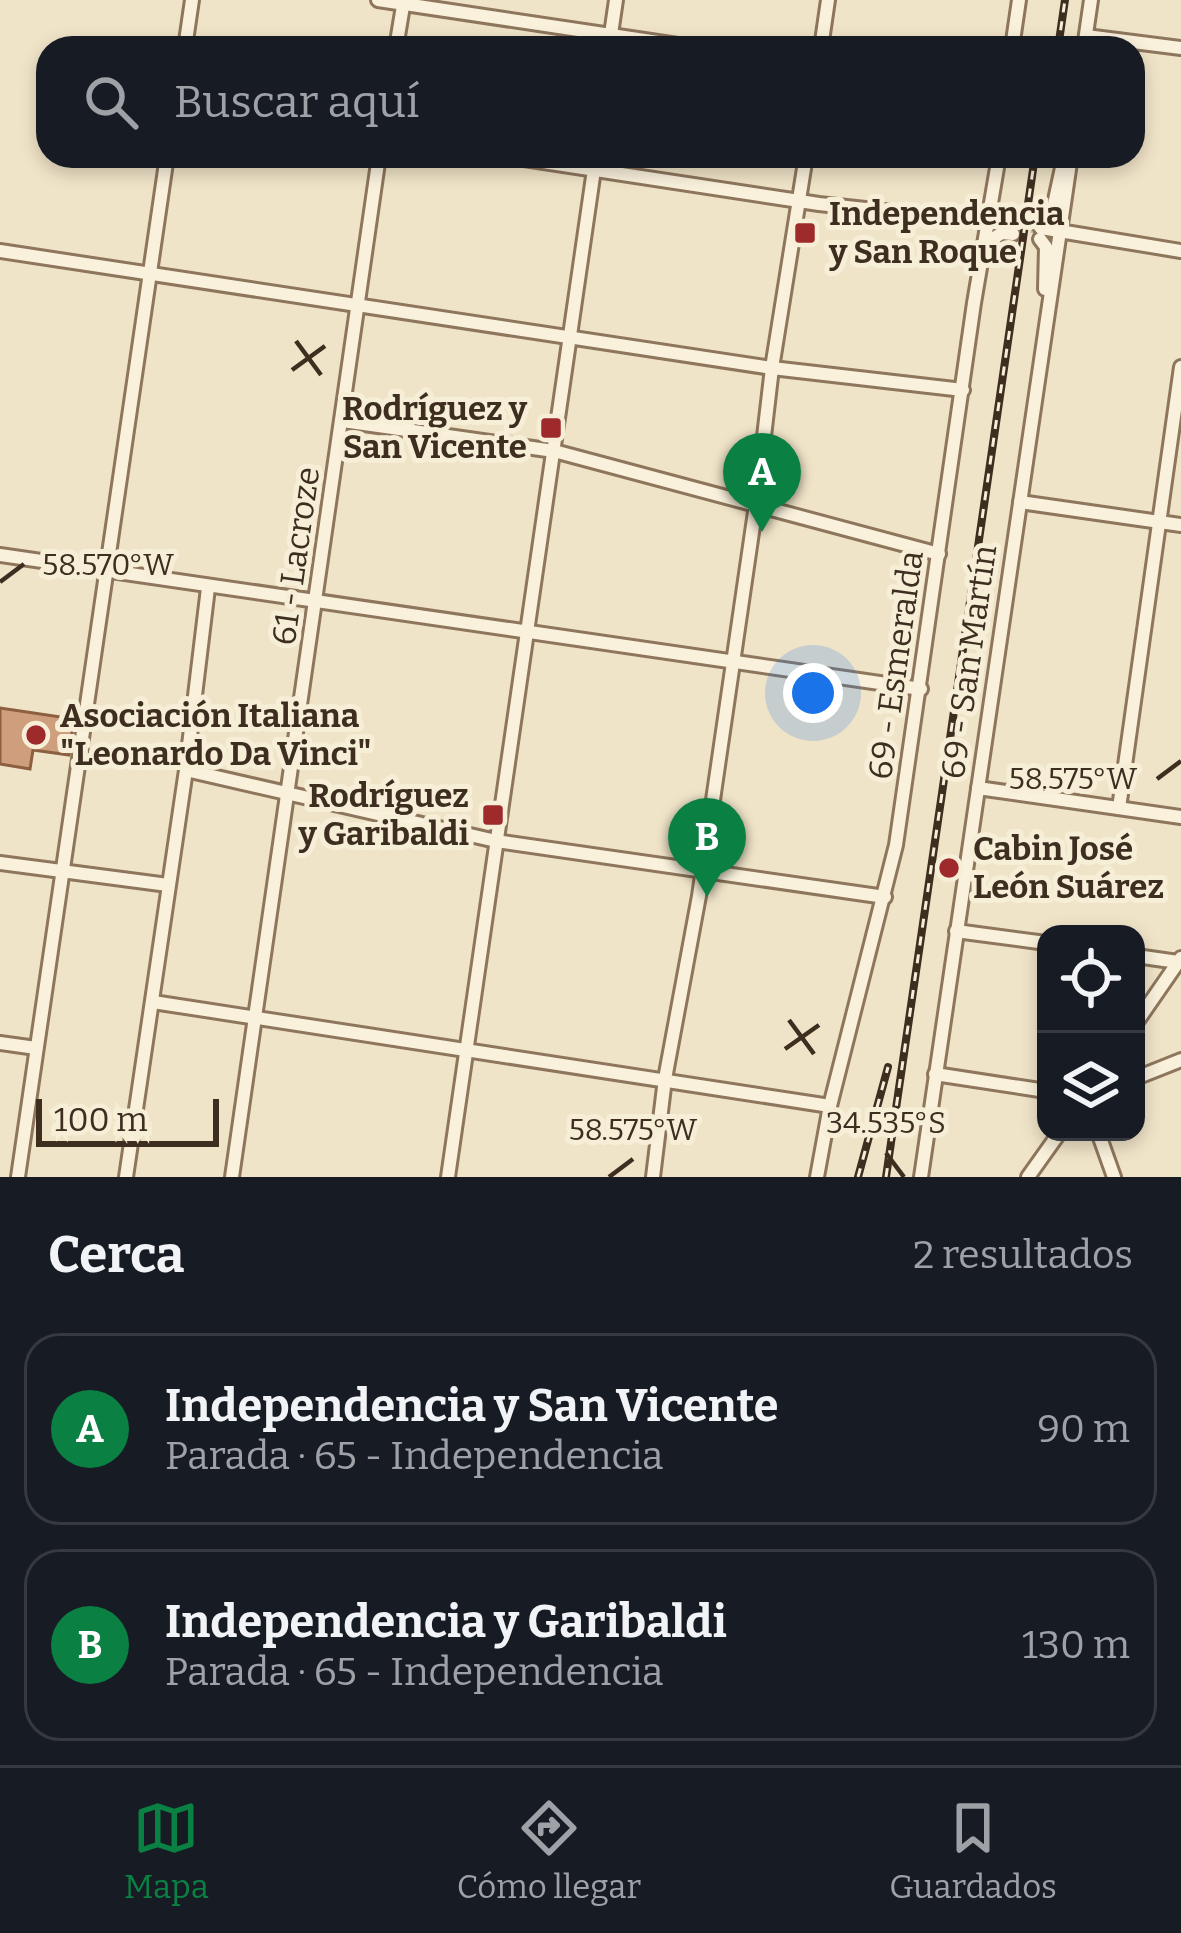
<!DOCTYPE html>
<html lang="es">
<meta charset="utf-8">
<style>
body{margin:0;font-family:Bitter,serif;background:#242831;color:#f1f3f6}
.controls{position:absolute;right:36px;bottom:36px;display:grid;overflow:hidden;border-radius:24px;box-shadow:0 6px 18px #0003}
.controls button{width:108px;height:108px;display:grid;place-items:center;padding:0;border:0;border-bottom:3px solid #363941;background:#171b24;color:#f1f3f6;font:60px sans-serif}
.scale{position:absolute;left:36px;bottom:30px;width:183px;box-sizing:border-box;padding-left:12px;border:6px solid #3d2e20;border-top:0;font-size:33px;line-height:42px;white-space:nowrap;color:#3d2e20;-webkit-text-stroke:9px #f7eed8;paint-order:stroke}
.you{position:absolute;left:813px;top:693px;width:42px;height:42px;margin:-30px;border:9px solid #fff;border-radius:50%;background:#1a73e8;box-shadow:0 0 0 18px #1a73e833}
.badge{display:grid;place-items:center;width:78px;height:78px;border-radius:50%;background:#0b8043;color:#fff;font-size:39px;font-weight:700}
.pin{position:absolute;translate:-50% -99px;filter:drop-shadow(0 3px 6px #0008)}
.pin::after{content:'';position:absolute;top:63px;width:42px;height:36px;background:inherit;clip-path:polygon(0 0,100% 0,50% 100%)}
.list{margin:0;padding:0;list-style:none}
h2{display:flex;justify-content:space-between;align-items:center;height:156px;margin:0;padding:0 48px;font-size:51px}
h2 small{font-size:39px;font-weight:400;color:#9ea1a6}
.list li{display:grid;grid-template-columns:78px 1fr auto;gap:36px;align-items:center;box-sizing:border-box;height:192px;margin:0 24px 24px;padding:0 24px;border:3px solid #363941;border-radius:36px}
.list b{display:block;font-size:45px;white-space:nowrap}
.list p{margin:0;font-size:39px;white-space:nowrap;color:#9ea1a6}
.list em{font-size:39px;font-style:normal;color:#9ea1a6}
.icon{flex:none;width:66px;height:66px;fill:none;stroke:currentColor;stroke-width:2;stroke-linecap:round;stroke-linejoin:round}
.map{position:relative;flex:none;width:1181px;height:1177px;overflow:hidden}
.search{position:absolute;background:#171b24;box-shadow:0 6px 18px #0003;left:36px;right:36px;top:36px;height:132px;display:flex;align-items:center;gap:30px;box-sizing:border-box;padding:0 42px;border-radius:36px;color:#9ea1a6;font-size:45px}
.sheet{height:588px;background:#171b24}
nav{display:flex;justify-content:space-around;align-items:center;box-sizing:border-box;height:168px;border-top:3px solid #363941;background:#171b24;font-size:33px;color:#9ea1a6}
nav a{display:grid;justify-items:center;gap:6px}
nav .on{color:#0b8043}
.map>svg:first-child{display:block}
</style>
<div class="map">
<svg width="1181" height="1177" viewBox="0 0 1181 1177">
<rect width="100%" height="100%" fill="#f0e4c8"/>
<path fill="#cf9f7d" stroke="#8d5f41" stroke-width="3" d="M0 708 74 719 69 755 33 750 30 769 0 764Z"/>
<g fill="none" stroke-linecap="round" stroke-linejoin="round">
<path stroke="#ccc0a6" stroke-width="12" stroke-dasharray="12 6" stroke-linecap="butt" d="M1013 225 1041 228"/>
<g stroke="#8d765c" stroke-width="18">
<g id="minor">
<path d="M378 0 698 48"/>
<path d="M1086 36 1181 48"/>
<path d="M185 48 192 0"/>
<path d="M396 48 404 0"/>
<path d="M609 48 616 0"/>
<path d="M821 48 828 0"/>
<path d="M1012 48 1019 0"/>
<path d="M1084 48 1091 0"/>
<path d="M503 156 819 204 1013 225"/>
<path d="M1041 228 1181 251"/>
<path d="M1041 228 1052 214 1063 163"/>
<path d="M1040 239 1046 247 1045 289"/>
<path d="M0 251 772 368 963 390"/>
<path d="M989 252 994 238 1002 233 1013 234"/>
<path d="M343 421 554 451 939 554"/>
<path d="M1020 502 1181 525"/>
<path d="M0 555 921 689"/>
<path d="M186 770 496 841 885 897"/>
<path d="M978 788 1181 817"/>
<path d="M1119 808 1181 367"/>
<path d="M0 863 168 885"/>
<path d="M956 931 1046 943"/>
<path d="M1136 956 1178 962"/>
<path d="M153 1002 830 1106"/>
<path d="M1136 1023 1181 958"/>
<path d="M0 1043 36 1048"/>
<path d="M935 1074 1046 1091"/>
<path d="M1136 1078 1181 1060"/>
<path d="M1098 1132 1114 1177"/>
<path d="M18 1177 167 156"/>
<path d="M126 1177 186 770 208 588"/>
<path d="M232 1177 379 156"/>
<path d="M448 1177 596 156"/>
<path d="M653 1177 665 1079 699 896 756 505 772 368 806 156"/>
<path d="M817 1177 830 1106 896 845 974 303 999 156"/>
<path d="M921 1177 1071 156"/>
<path d="M1028 1177 1060 1132"/>
</g>
</g>
<use href="#minor" stroke="#faf1dc" stroke-width="12"/>
<g stroke="#3d2e20" stroke-width="8">
<g id="rail">
<path d="M1058 48 1065 0"/>
<path d="M858 1177 888 1067"/>
<path d="M886 1177 1035 156"/>
</g>
</g>
<use href="#rail" stroke="#f7eed8" stroke-width="3" stroke-dasharray="9" stroke-linecap="butt"/>
</g>
<path fill="none" stroke="#3d2e20" stroke-width="4.5" d="M296 341 321 375M292 370 325 346M0 582 24 564M1157 779 1181 761M789 1020 814 1054M785 1049 819 1025M886 1153 904 1177M609 1177 633 1159"/>
<g fill="#9e2a2b" stroke="#f7eed8" stroke-width="4.5">
<rect x="793" y="221" width="24" height="24" rx="6"/>
<rect x="539" y="416" width="24" height="24" rx="6"/>
<circle cx="36" cy="735" r="12"/>
<rect x="481" y="803" width="24" height="24" rx="6"/>
<circle cx="949" cy="868" r="12"/>
</g>
<g text-anchor="middle" dominant-baseline="central" stroke-width="10" stroke-linejoin="round" paint-order="stroke">
<g font-size="33" font-weight="bold" fill="#3d2e20" stroke="#f7eed8" text-anchor="start">
<text x="829" y="214">Independencia<tspan x="829" dy="38">y San Roque</tspan></text>
<text x="527" y="409" text-anchor="end">Rodríguez y<tspan x="527" dy="38">San Vicente</tspan></text>
<text x="60" y="716">Asociación Italiana<tspan x="60" dy="38">"Leonardo Da Vinci"</tspan></text>
<text x="469" y="796" text-anchor="end">Rodríguez<tspan x="469" dy="38">y Garibaldi</tspan></text>
<text x="973" y="849">Cabin José<tspan x="973" dy="38">León Suárez</tspan></text>
</g>
<g font-size="33" fill="#3d2e20" stroke="#f7eed8">
<text transform="translate(296 556) rotate(-82)">61 - Lacroze</text>
<text transform="translate(969 662) rotate(-82)">69 - San Martín</text>
<text transform="translate(896 665) rotate(-82)">69 - Esmeralda</text>
</g>
</g>
<g font-size="30" text-anchor="middle" fill="#3d2e20" stroke="#f7eed8" stroke-width="10" stroke-linejoin="round" paint-order="stroke">
<text x="108" y="575">58.570°W</text>
<text x="1073" y="789">58.575°W</text>
<text x="886" y="1133">34.535°S</text>
<text x="633" y="1140">58.575°W</text>
</g>
</svg>
<div class="controls">
<button><svg class="icon" aria-label="locate" viewBox="0 0 24 24"><circle cx="12" cy="12" r="6"/><path d="M12 2v4M12 18v4M2 12h4M18 12h4"/></svg></button>
<button><svg class="icon" aria-label="layers" viewBox="0 0 24 24"><path d="M12 4l9 5-9 5-9-5zM3 14l9 5 9-5"/></svg></button>
</div>
<div class="scale">100 m</div>
<div class="you"></div>
<div class="pin badge" style="left:762px;top:532px">A</div>
<div class="pin badge" style="left:707px;top:897px">B</div>
<div class="search"><svg class="icon" aria-label="search" viewBox="0 0 24 24"><circle cx="10" cy="10" r="6"/><path d="M15 15l6 6"/></svg>Buscar aquí</div>
</div>
<section class="sheet">
<h2>Cerca<small>2 resultados</small></h2>
<ul class="list">
<li><span class="badge">A</span><div><b>Independencia y San Vicente</b><p>Parada · 65 - Independencia</p></div><em>90 m</em></li>
<li><span class="badge">B</span><div><b>Independencia y Garibaldi</b><p>Parada · 65 - Independencia</p></div><em>130 m</em></li>
</ul>
</section>
<nav>
<a class="on"><svg class="icon" aria-label="map" viewBox="0 0 24 24"><path d="M3 6l6-2 6 2 6-2v14l-6 2-6-2-6 2zM9 4v14M15 6v14"/></svg>Mapa</a>
<a><svg class="icon" aria-label="directions" viewBox="0 0 24 24"><path d="M12 3l9 9-9 9-9-9zM9 14v-3h6M13 9l2 2-2 2"/></svg>Cómo llegar</a>
<a><svg class="icon" aria-label="saved" viewBox="0 0 24 24"><path d="M7 4h10v16l-5-4-5 4z"/></svg>Guardados</a>
</nav>
